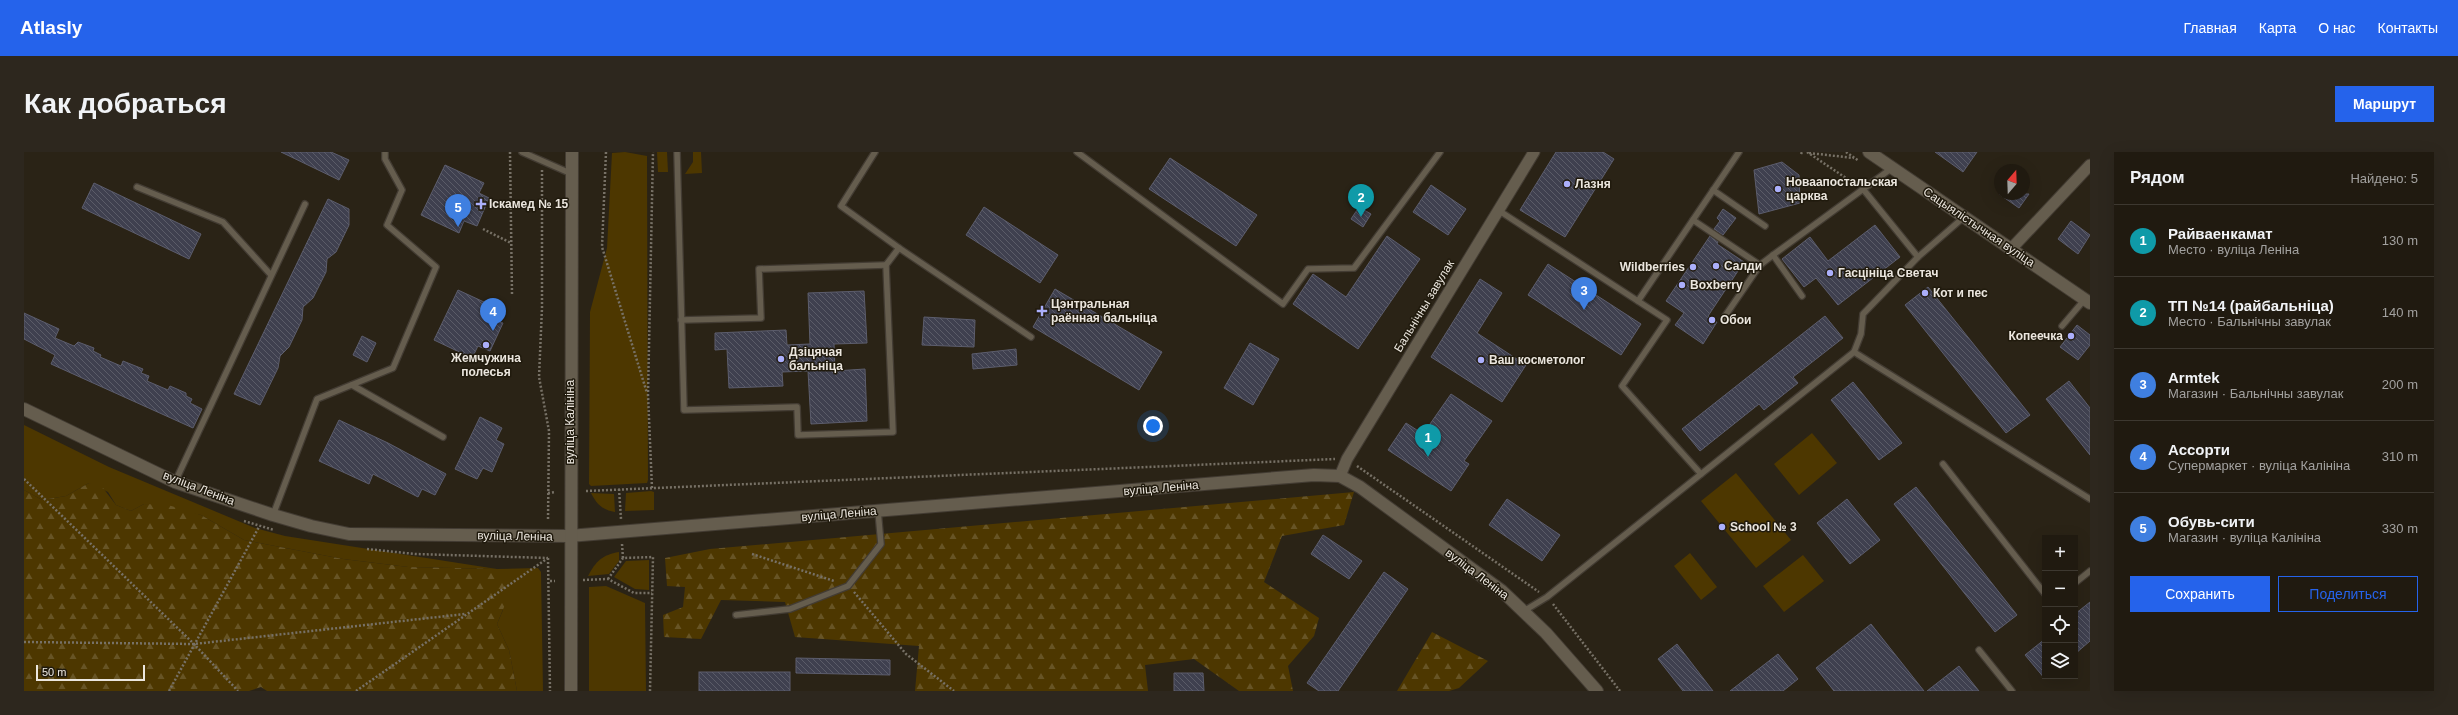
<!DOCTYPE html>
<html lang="ru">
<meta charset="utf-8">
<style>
body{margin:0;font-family:Arial,sans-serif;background:#2d271e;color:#f1f3f6}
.controls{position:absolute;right:12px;bottom:12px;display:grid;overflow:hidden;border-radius:0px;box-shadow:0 4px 16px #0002}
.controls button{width:36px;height:36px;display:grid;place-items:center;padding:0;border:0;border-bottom:1px solid #3d3830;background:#201a10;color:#f1f3f6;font:20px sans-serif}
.compass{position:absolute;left:1970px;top:12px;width:36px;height:36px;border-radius:50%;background:#201a10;box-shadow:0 4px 16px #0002;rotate:19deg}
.scale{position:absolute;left:12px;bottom:10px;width:109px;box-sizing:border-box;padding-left:4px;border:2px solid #ebe6de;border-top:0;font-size:11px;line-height:14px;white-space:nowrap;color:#ebe6de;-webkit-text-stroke:3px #201a0d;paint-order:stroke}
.you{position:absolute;left:1129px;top:274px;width:14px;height:14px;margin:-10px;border:3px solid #fff;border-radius:50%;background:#1a73e8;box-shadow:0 0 0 6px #1a73e833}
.badge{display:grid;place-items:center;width:26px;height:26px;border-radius:50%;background:#2563eb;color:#fff;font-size:13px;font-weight:700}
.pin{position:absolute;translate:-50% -33px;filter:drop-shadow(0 1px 2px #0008)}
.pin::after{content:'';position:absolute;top:21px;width:14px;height:12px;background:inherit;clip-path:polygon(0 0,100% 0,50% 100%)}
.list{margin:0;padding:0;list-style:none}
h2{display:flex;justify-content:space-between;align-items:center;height:52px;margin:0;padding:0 16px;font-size:17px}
h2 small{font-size:13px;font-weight:400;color:#a2a19f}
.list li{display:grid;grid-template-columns:26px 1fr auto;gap:12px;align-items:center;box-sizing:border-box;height:72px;padding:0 16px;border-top:1px solid #3d3830}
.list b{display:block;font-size:15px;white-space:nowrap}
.list p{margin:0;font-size:13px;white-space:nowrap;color:#a2a19f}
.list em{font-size:13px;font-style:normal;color:#a2a19f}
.actions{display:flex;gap:8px;padding:12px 16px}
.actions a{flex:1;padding:9px 0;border:1px solid #2563eb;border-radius:0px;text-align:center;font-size:14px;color:#2563eb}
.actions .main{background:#2563eb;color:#fff}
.icon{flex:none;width:22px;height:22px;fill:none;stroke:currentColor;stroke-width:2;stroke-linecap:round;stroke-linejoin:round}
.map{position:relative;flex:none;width:2066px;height:539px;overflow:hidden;border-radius:0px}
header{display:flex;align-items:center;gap:24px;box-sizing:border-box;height:56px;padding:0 20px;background:#2563eb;color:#fff}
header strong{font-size:19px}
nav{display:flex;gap:22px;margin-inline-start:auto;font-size:14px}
.intro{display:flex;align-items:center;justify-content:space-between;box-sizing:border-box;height:96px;padding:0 24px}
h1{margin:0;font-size:28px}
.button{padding:10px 18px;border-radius:0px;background:#2563eb;color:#fff;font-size:14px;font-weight:700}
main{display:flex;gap:24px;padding:0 24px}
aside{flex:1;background:#201a10;border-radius:0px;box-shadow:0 4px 16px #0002}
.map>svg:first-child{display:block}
</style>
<header>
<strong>Atlasly</strong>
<nav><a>Главная</a><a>Карта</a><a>О нас</a><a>Контакты</a></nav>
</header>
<div class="intro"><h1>Как добраться</h1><a class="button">Маршрут</a></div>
<main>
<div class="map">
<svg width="2066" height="539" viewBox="0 0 2066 539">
<defs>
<pattern id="forest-firs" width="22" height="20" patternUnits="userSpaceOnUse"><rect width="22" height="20" fill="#4d3700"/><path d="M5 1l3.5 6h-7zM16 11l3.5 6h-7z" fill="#675425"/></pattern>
<pattern id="building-back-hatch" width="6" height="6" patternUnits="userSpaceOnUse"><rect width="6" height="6" fill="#3f404f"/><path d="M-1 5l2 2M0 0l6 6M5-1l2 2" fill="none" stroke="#5b5c68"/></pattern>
</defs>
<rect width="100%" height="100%" fill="#2a2316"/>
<g fill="#4d3700">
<path d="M601 0 623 4 624 328 623 331 567 334 565 332 566 160 583 96 588 1Z"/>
<path d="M633 0H643L644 20H634Z"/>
<path d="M669 0H677L678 21 661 22 669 10Z"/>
<path d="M0 273 85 315 231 376 261 384 473 417 514 416 517 420 519 539H493L485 498 473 472 479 458 473 417 384 415 319 407 220 388 177 363 120 352 107 359 92 353 84 340 65 331 42 344 18 348 0 338Z"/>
<path d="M1788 281 1813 311 1775 343 1750 312Z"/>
<path d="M1712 321 1767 388 1732 416 1677 349Z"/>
<path d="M627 339 630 340V358L601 359 602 341Z"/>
<path d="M567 341 590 342 591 360C579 358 573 353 567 341Z"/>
<path d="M595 400V409L585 422 564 424C572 409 578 403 595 400Z"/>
<path d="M1666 401 1693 435 1677 448 1650 414Z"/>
<path d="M1779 403 1800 429 1760 460 1739 434Z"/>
<path d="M625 408V438L611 437 590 425 602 409Z"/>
<path d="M582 434 621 451 622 539H565V435Z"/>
</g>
<g fill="url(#forest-firs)">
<path d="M65 331 76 332 92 353 107 359 120 352 144 353 177 363 220 388 319 407 384 415 473 417 484 425 485 443 473 472 485 498 493 539H243L237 535 225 539H0V338L18 348 42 344Z"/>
<path d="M1330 340 1320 373 1258 384 1240 430 1295 466 1290 484 1264 514 1269 539H1215L1170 507 1121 513 1124 539H891L895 494 771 485 761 450 697 448 677 487 640 485 639 463 659 455 661 435 643 434 641 406 686 397Z"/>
<path d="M1408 480 1464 509 1435 536 1425 539H1373Z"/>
</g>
<g fill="url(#building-back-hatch)" stroke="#5c5d6d">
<path d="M257 0H307L325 8 315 28Z"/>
<path d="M1532 0H1579L1590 7 1541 85 1496 58Z"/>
<path d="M1911 0H1953L1939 20Z"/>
<path d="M1146 6 1233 63 1212 94 1125 37Z"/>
<path d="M1758 10 1775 23 1776 51 1735 62 1730 18Z"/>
<path d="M421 13 460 31 455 41 465 46 453 74 440 69 435 81 397 63Z"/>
<path d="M70 31 177 82 165 107 58 56Z"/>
<path d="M1407 33 1442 57 1424 83 1389 60Z"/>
<path d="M1975 42H2005L1995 56Z"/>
<path d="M304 47 325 57V73L312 100 303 107 302 120 289 146 279 155 278 168 265 195 256 204 254 216 236 253 210 242Z"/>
<path d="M960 55 1034 103 1016 131 942 83Z"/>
<path d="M1335 55 1347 62 1339 75 1327 67Z"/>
<path d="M1699 57 1712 66 1699 83 1690 77 1696 69 1693 66Z"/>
<path d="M2047 69 2066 83 2054 102 2034 87Z"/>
<path d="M1851 73 1876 105 1814 153 1792 126 1780 135 1758 107 1786 85 1804 109Z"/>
<path d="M1363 84 1396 107 1334 197 1269 152 1289 122 1322 145Z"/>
<path d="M1686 84 1694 90 1693 92 1720 110 1684 164 1693 170 1679 192 1651 173 1660 161 1642 149Z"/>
<path d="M1524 112 1617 172 1597 203 1504 143Z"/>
<path d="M1456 127 1478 141 1453 181 1502 213 1478 250 1407 205Z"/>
<path d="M1904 135 2006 263 1982 281 1881 153Z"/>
<path d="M1031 137 1138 200 1115 238 1009 175Z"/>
<path d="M434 138 473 156 468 166 479 171 466 199 454 194 448 206 410 188Z"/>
<path d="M840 139 843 191 810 192 811 219 841 217 843 269 787 272 784 219 758 220 759 234 705 236 703 197 691 198V181L762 178 763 193 786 192 784 141Z"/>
<path d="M0 161 35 177 31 186 50 194 54 190 70 196 69 199 77 203 76 205 97 214 99 209 119 217 117 221 125 224 123 229 144 238 146 234 162 241V244L168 247 166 251 178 257 169 276 27 212 31 203 0 187Z"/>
<path d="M1801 164 1819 186 1769 225 1774 231 1740 258 1735 252 1676 299 1658 277Z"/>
<path d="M900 165 951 168 950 195 898 193Z"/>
<path d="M2053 173 2066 183V193L2054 208 2036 195Z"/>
<path d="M338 184 352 191 343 210 329 203Z"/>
<path d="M1226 191 1255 207 1229 253 1200 236Z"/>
<path d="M992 197 993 213 949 217 948 202Z"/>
<path d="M2045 229 2066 256V303L2022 247Z"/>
<path d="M1829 230 1878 291 1855 308 1807 248Z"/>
<path d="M1427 242 1468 269 1440 309 1445 312 1427 339 1364 298 1382 271 1399 282Z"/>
<path d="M456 265 478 276 472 288 480 292 468 320 459 316 453 327 431 317Z"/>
<path d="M315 268 364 291 422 322 411 343 398 337 394 345 349 322 345 332 295 309Z"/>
<path d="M1892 335 1993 463 1971 480 1870 352Z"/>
<path d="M1483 347 1536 383 1518 409 1465 373Z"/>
<path d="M1823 347 1856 388 1826 412 1793 371Z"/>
<path d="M1299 383 1338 409 1325 427 1287 402Z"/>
<path d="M1360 420 1384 437 1314 539H1295L1283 531Z"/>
<path d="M2066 450V489L2051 502V462Z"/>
<path d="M1847 472 1900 539H1810L1792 516Z"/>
<path d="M2021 487V527L2001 503Z"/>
<path d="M1653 492 1689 539H1659L1634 507Z"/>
<path d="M1754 502 1774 527 1759 539H1706Z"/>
<path d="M772 506 866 508V523L772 521Z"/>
<path d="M1935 514 1955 539H1903Z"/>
<rect x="675" y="520" width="91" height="19"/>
<path d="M1150 521H1179L1180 539H1150Z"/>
</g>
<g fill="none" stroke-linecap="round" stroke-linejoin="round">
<g stroke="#433c33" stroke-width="8">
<g id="lane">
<path d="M498 0 548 22"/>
<path d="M653 0 660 258 773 255 774 283 869 280 862 113 875 96 817 54 851 0"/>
<path d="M1053 0 1259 152 1284 117 1330 116 1416 0"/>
<path d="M113 35 199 70 247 123"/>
<path d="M1839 37 1894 105"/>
<path d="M1689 38 1741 74"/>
<path d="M1474 58 1643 168 1598 234 1677 322"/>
<path d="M1669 68 1736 113 1699 167"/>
<path d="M875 96 1007 185"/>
<path d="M1736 113 1749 103"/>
<path d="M1778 144 1749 103 1868 16"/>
<path d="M1614 149 1715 0"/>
<path d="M657 168 737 166 735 117 862 113"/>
<path d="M2038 174 2061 147"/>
<path d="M1830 200 2066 347"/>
<path d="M328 233 419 285"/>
<path d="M1919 312 2021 442"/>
<path d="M151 330 281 52"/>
<path d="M249 363 293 247 369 216 412 115 363 73 378 38 361 7V0"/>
<path d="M2051 431 2066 419"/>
<path d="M1500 459 1523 445 1830 200 1837 182 1839 162 1894 105 1940 65"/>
<path d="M712 463 766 457 824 434 857 392 854 359"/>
<path d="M1955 498 1988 539"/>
</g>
</g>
<g stroke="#433c33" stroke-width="13">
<g id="street">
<path d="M1987 97 2066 13"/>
<path d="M1316 324 1323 307 1510 0"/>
</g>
</g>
<g stroke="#433c33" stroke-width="14">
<g id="secondary">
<path d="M1845 0 2066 151"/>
<path d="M0 257 151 330 249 363 287 374 325 382 545 384 1290 323 1316 324 1336 335 1478 439 1522 481 1573 539"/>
<path d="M547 539 548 0"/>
</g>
</g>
<g stroke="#777166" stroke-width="2.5" stroke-dasharray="2 2" stroke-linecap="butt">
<path d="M486 0 488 142"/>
<path d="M582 0 578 95 623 241"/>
<path d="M1783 0 1831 32"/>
<path d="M1822 0 1835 9"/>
<path d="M1785 1 1830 6"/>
<path d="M1777 2 1778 0"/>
<path d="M518 18V156L515 225 525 279 524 369"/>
<path d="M469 54 487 51"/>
<path d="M459 77 487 91"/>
<path d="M1333 314 1515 440"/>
<path d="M0 327 170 492 214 539"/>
<path d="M628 336 624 243 629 0"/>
<path d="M595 337 597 367"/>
<path d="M562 339 1311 307"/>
<path d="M524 341 531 340"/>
<path d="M220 369 250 378"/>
<path d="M598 392 599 406"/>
<path d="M343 397 391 402 524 406"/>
<path d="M728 402 810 429"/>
<path d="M524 406 526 539"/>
<path d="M584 427 599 406 629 405 626 539"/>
<path d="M559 428 584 427 610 441H628"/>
<path d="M526 429H531"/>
<path d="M830 440 882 502 930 539"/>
<path d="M1529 452 1596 539"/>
<path d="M0 490 170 492 441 462"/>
<path d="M145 539 235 375"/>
<path d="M332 539 524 406"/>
</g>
<use href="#lane" stroke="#655d4e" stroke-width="5.5"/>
<use href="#street" stroke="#655d4e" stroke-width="11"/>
<use href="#secondary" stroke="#655d4e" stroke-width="12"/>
</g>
<g fill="#abaffb" stroke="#201a0d" stroke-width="1.5">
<circle cx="1543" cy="32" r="4"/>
<circle cx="1754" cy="37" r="4"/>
<path d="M455 46h4v4h4v4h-4v4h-4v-4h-4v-4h4z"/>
<circle cx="1692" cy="114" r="4"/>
<circle cx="1669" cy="115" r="4"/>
<circle cx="1806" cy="121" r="4"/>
<circle cx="1658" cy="133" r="4"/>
<circle cx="1901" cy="141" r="4"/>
<path d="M1016 153h4v4h4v4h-4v4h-4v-4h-4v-4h4z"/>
<circle cx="1688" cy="168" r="4"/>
<circle cx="2047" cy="184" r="4"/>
<circle cx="462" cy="193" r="4"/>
<circle cx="757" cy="207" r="4"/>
<circle cx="1457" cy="208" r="4"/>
<circle cx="1698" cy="375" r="4"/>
</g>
<g text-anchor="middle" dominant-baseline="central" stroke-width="3" stroke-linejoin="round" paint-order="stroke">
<g font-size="12" font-weight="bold" fill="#ebe6de" stroke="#201a0d" text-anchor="start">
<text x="1762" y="30">Новаапостальская<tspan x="1762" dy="14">царква</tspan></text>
<text x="1551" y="32">Лазня</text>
<text x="465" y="52">Іскамед № 15</text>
<text x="1700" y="114">Салди</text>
<text x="1661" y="115" text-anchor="end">Wildberries</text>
<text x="1814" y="121">Гасцініца Светач</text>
<text x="1666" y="133">Boxberry</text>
<text x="1909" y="141">Кот и пес</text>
<text x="1027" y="152">Цэнтральная<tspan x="1027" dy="14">раённая бальніца</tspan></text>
<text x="1696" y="168">Обои</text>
<text x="2039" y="184" text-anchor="end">Копеечка</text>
<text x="765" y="200">Дзіцячая<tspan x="765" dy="14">бальніца</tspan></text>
<text x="462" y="206" text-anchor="middle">Жемчужина<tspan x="462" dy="14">полесья</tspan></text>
<text x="1465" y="208">Ваш косметолог</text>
<text x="1706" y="375">School № 3</text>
</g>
<g font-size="12" fill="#ebe6de" stroke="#201a0d">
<text transform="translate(1955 75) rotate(34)">Сацыялістычная вуліца</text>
<text transform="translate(1400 154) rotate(-59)">Бальнічны завулак</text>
<text transform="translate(546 270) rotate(-90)">вуліца Калініна</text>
<text transform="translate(175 336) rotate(21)">вуліца Леніна</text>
<text transform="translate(1137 336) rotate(-5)">вуліца Леніна</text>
<text transform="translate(815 362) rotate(-5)">вуліца Леніна</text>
<text transform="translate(491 384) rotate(1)">вуліца Леніна</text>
<text transform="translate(1453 422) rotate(37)">вуліца Леніна</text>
</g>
</g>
</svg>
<div class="controls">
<button>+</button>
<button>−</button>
<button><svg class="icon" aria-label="locate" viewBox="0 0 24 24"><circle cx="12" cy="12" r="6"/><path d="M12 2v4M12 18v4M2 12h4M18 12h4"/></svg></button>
<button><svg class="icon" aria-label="layers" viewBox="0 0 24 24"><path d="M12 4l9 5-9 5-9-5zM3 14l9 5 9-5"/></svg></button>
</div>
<svg class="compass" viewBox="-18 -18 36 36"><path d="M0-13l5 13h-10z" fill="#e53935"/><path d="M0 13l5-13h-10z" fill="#a2a19f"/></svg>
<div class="scale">50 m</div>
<div class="you"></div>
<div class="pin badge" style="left:1404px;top:305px;background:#0f9aa8">1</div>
<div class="pin badge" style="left:1337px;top:65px;background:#0f9aa8">2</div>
<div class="pin badge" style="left:1560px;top:158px;background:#3f7fe0">3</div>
<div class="pin badge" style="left:469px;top:179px;background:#3f7fe0">4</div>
<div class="pin badge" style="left:434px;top:75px;background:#3f7fe0">5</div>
</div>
<aside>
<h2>Рядом<small>Найдено: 5</small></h2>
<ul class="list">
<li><span class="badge" style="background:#0f9aa8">1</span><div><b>Райваенкамат</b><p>Место · вуліца Леніна</p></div><em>130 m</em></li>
<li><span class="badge" style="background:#0f9aa8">2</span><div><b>ТП №14 (райбальніца)</b><p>Место · Бальнічны завулак</p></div><em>140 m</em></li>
<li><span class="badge" style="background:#3f7fe0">3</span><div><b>Armtek</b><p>Магазин · Бальнічны завулак</p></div><em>200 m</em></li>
<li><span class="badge" style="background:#3f7fe0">4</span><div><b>Ассорти</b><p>Супермаркет · вуліца Калініна</p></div><em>310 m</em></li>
<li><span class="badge" style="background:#3f7fe0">5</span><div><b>Обувь-сити</b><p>Магазин · вуліца Калініна</p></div><em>330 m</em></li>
</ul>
<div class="actions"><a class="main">Сохранить</a><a>Поделиться</a></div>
</aside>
</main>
